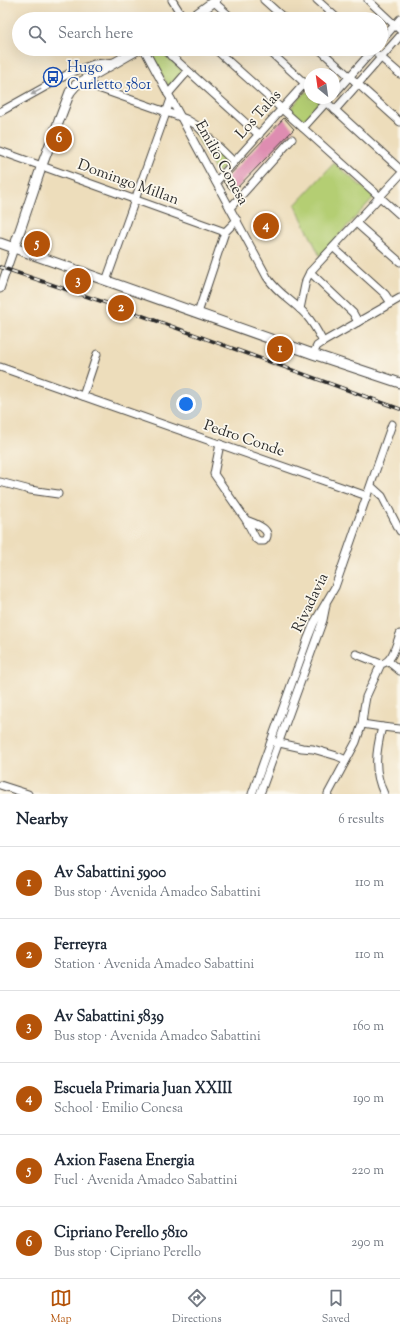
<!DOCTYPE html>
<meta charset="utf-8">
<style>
body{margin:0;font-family:"Sorts Mill Goudy",serif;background:#f2f2f3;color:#1f2937}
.compass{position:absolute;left:304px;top:68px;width:36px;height:36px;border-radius:50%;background:#fff;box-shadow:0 4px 16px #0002;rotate:331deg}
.you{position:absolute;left:186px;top:404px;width:14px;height:14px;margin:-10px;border:3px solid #fff;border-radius:50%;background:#1a73e8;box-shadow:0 0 0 6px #1a73e833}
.badge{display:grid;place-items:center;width:26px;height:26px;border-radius:50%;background:#b45309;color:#fff;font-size:13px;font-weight:700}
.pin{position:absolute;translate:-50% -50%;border:2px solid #fff;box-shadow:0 1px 4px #0006}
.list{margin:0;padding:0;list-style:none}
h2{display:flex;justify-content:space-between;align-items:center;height:52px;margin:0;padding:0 16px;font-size:17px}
h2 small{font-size:13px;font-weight:400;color:#747a83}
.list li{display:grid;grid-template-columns:26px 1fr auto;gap:12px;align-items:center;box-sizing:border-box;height:72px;padding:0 16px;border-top:1px solid #e0e1e3}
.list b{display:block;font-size:15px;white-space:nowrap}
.list p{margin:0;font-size:13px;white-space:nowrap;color:#747a83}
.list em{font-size:13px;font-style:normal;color:#747a83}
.icon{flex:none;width:22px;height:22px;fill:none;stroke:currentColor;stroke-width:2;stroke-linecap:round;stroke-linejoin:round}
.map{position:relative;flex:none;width:400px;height:794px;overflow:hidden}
.search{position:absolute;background:#fff;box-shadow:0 4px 16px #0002;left:12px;right:12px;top:12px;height:44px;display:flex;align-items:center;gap:10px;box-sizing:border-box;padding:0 14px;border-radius:22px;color:#747a83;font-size:15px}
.sheet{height:484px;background:#fff}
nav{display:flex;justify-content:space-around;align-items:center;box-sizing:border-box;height:56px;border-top:1px solid #e0e1e3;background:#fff;font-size:11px;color:#747a83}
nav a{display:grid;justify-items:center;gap:2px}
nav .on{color:#b45309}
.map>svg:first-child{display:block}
</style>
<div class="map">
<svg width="400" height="794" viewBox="0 0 400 794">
<rect width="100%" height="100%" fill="#fbf7ec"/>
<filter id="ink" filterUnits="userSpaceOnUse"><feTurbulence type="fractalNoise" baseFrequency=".025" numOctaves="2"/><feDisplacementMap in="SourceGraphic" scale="8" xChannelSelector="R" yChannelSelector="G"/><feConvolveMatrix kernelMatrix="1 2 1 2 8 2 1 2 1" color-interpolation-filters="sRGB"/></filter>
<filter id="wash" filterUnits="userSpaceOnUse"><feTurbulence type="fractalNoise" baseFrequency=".012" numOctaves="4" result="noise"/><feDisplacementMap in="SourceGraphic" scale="16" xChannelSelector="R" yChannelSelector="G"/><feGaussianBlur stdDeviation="0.9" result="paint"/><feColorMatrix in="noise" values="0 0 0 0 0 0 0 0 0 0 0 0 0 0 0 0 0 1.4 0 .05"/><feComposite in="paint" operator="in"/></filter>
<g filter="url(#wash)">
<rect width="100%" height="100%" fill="#edddbb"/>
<g fill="#b4ce73" stroke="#707c4f">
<path d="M158 49 181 69 182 73 171 85 168 86 151 54 154 50Z"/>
<path d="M305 92H310V98H317L320 106 306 122H302L291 112V108Z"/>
<path d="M195 130 229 163 217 174 194 132Z"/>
<path d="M334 163 374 197 320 256 295 205Z"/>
</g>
<g id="blocks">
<path fill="#de8db1" d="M284 118 294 129 233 192 223 182Z"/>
</g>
</g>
<g filter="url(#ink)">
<use href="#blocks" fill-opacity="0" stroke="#484641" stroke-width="1"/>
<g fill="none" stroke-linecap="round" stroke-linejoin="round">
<g stroke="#484641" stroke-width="9">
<g id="minor">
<path d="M172 0 184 19"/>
<path d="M264 0 285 19"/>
<path d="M317 0 338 19"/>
<path d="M368 0 400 30"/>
<path d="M214 2 233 19"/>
<path d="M381 41 400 19"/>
<path d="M144 49 267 277C277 293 293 301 306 315 313 323 318 332 323 342"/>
<path d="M164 49 259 135"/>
<path d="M215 49 400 215"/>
<path d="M267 49 310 88"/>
<path d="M319 49 400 122"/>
<path d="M378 55 400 74"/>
<path d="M171 56 177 49"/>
<path d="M81 82 186 119 196 125 234 162"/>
<path d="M168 94 188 71"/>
<path d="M334 94 374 49"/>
<path d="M322 98 400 169"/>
<path d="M335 110 400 36"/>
<path d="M0 112 70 73 94 64 116 62"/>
<path d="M303 128 330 98"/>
<path d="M0 151 225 232"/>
<path d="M216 182 305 83"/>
<path d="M230 208 292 139"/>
<path d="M356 223 400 262"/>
<path d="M334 248 385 294 391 303"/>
<path d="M310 272 353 313 358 322"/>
<path d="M106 281 171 99"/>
<path d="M0 289 14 248"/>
<path d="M300 309 306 280 310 272 400 175"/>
<path d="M198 313 225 232 237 220"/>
<path d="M313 354 317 346 323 342 400 298"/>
<path d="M0 367 367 496"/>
<path d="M83 396 97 354"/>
<path d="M220 444 214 474 246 520 256 539 259 541H264C275 530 254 523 246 520"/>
<path d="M0 482 30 490 58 494"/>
<path d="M371 486 382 496 400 531"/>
<path d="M356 654 381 664"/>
<path d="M388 661 400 671"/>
<path d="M362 724 382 727"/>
<path d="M275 742 302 748 313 749 337 756 346 760"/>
<path d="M0 785 28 794"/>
<path d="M252 794 308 638 314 623 335 587 392 424"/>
<path d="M260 794 323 620 326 605"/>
<path d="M328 794 356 742 362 724 364 708 366 697 381 664C393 662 396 644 400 634"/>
<path d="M384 794C373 771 376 751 382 727L400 729"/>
</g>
</g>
<g stroke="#484641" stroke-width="11">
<g id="major">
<path d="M190 19 216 0"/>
<path d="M0 243 313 354 400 383"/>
<path d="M14 248 42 165 70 92 76 85 139 49"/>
</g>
</g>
<use href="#minor" stroke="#fff" stroke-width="7"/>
<use href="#major" stroke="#fff" stroke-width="9"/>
<g stroke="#2b2b2b" stroke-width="3.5">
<path id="rail" d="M0 267 121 308 400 409"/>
</g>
<use href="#rail" stroke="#fbf7ec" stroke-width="2" stroke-dasharray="6" stroke-linecap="butt"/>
</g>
<defs><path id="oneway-solid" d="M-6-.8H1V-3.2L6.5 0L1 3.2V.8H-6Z"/></defs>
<use fill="#a0a0a0" href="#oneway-solid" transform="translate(36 92) rotate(151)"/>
</g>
<defs>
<g id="bus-ring" transform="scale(1)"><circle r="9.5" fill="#fbf7ec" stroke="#1a4fb4" stroke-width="1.5"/><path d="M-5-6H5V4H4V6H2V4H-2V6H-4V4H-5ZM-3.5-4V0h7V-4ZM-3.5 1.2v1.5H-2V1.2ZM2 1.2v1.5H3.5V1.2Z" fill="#1a4fb4"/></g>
</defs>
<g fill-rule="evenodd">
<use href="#bus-ring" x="53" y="77"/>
</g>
<g text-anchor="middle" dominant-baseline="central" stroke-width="3.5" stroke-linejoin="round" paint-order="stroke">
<g font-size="15" fill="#164399" stroke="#fbf7ec" text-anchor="start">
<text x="67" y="68">Hugo<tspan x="67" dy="17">Curletto 5801</tspan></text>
</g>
<g font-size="15" fill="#2b2b2b" stroke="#fbf7ec">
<text transform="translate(259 115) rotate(-48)">Los Talas</text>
<text transform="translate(221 163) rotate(61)">Emilio Conesa</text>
<text transform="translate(128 183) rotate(20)">Domingo Millan</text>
<text transform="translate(244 439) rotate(19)">Pedro Conde</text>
<text transform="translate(311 603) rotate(-64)">Rivadavia</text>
</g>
</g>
</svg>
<svg class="compass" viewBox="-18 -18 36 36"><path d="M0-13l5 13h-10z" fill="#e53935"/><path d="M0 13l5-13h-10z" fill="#747a83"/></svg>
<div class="you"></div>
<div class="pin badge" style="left:280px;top:349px">1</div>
<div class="pin badge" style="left:121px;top:308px">2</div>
<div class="pin badge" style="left:78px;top:281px">3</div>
<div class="pin badge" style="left:266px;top:226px">4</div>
<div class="pin badge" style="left:37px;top:244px">5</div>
<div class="pin badge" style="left:59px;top:139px">6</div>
<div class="search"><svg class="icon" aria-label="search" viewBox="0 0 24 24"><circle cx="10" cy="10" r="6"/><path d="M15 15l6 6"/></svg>Search here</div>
</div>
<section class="sheet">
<h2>Nearby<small>6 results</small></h2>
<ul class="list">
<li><span class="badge">1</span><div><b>Av Sabattini 5900</b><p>Bus stop · Avenida Amadeo Sabattini</p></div><em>110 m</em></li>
<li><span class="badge">2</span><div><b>Ferreyra</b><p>Station · Avenida Amadeo Sabattini</p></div><em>110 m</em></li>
<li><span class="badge">3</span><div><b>Av Sabattini 5839</b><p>Bus stop · Avenida Amadeo Sabattini</p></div><em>160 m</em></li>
<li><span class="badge">4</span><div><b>Escuela Primaria Juan XXIII</b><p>School · Emilio Conesa</p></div><em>190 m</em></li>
<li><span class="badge">5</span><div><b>Axion Fasena Energia</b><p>Fuel · Avenida Amadeo Sabattini</p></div><em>220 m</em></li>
<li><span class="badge">6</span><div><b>Cipriano Perello 5810</b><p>Bus stop · Cipriano Perello</p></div><em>290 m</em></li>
</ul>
</section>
<nav>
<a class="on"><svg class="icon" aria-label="map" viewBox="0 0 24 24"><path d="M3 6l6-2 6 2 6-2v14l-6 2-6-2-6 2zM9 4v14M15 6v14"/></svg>Map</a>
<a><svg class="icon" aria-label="directions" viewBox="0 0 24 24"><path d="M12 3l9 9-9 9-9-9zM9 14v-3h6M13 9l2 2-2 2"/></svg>Directions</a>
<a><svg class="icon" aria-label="saved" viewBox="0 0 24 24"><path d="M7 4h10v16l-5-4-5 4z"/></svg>Saved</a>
</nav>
